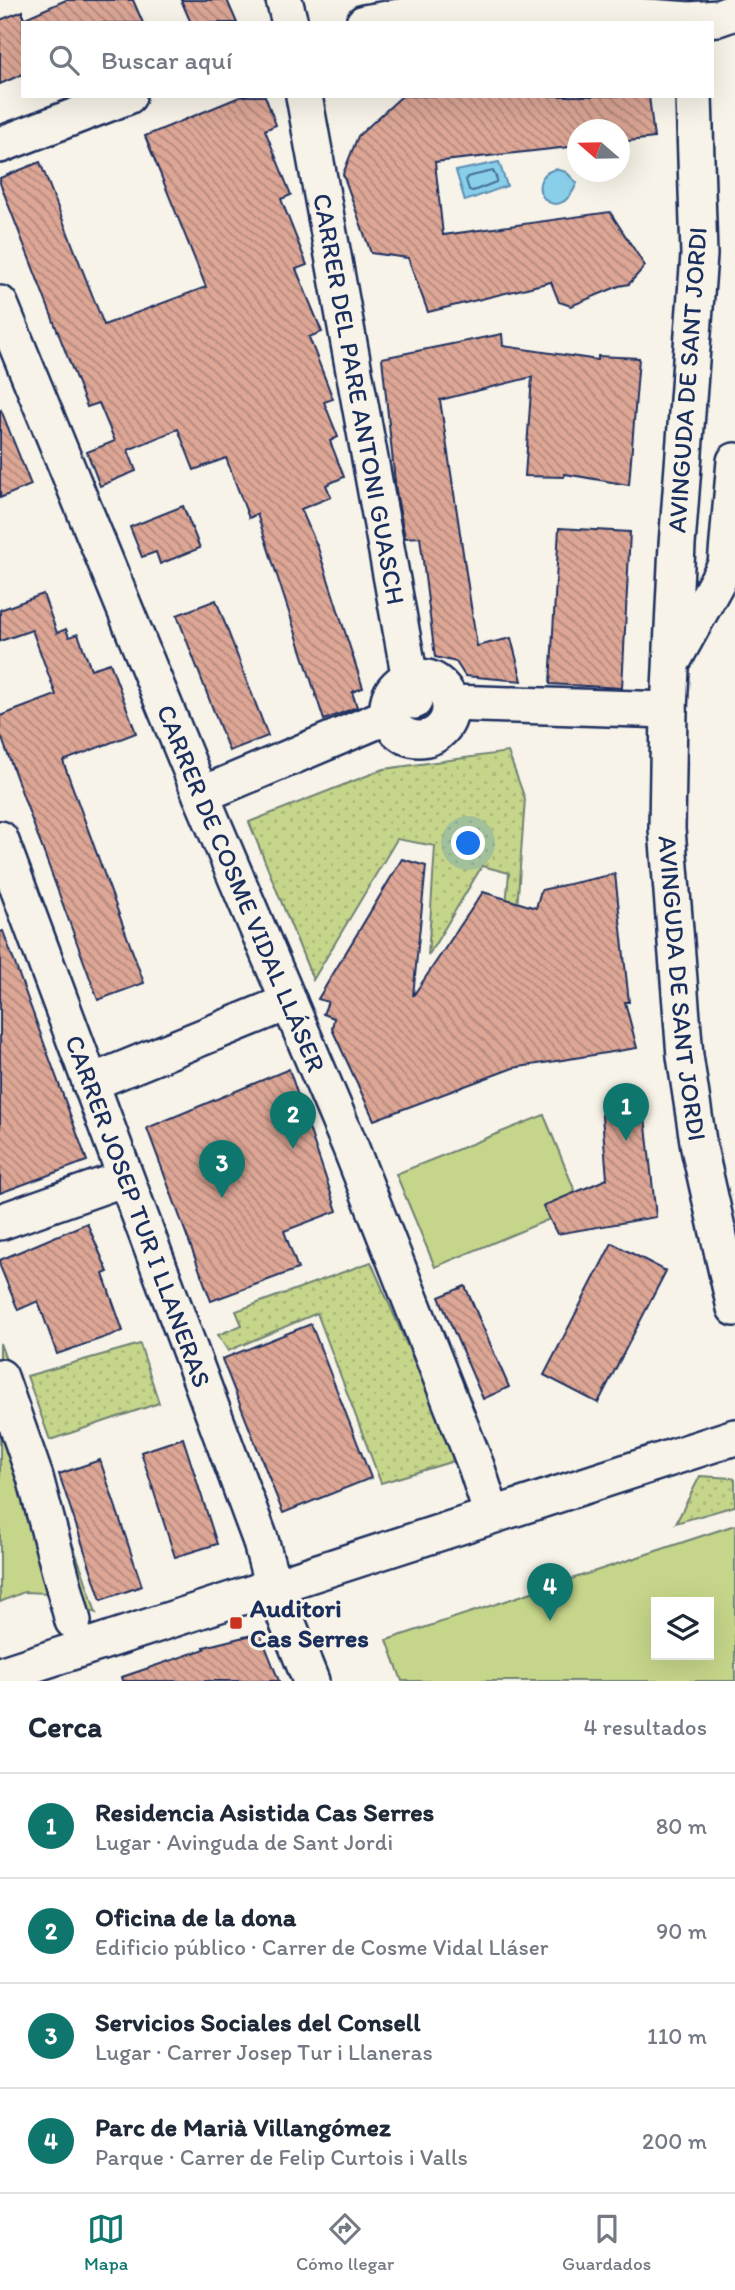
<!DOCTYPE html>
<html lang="es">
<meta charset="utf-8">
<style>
body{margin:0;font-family:Itim,sans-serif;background:#f6f6f7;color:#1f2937}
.controls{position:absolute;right:21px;bottom:21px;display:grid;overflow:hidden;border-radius:0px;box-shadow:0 7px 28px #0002}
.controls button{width:63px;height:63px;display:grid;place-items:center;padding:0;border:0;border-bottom:2px solid #e0e1e3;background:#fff;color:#1f2937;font:35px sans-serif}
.compass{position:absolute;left:567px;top:119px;width:63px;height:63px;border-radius:50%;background:#fff;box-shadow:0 7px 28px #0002;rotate:290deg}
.you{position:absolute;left:469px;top:844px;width:24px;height:24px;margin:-18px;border:5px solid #fff;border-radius:50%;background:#1a73e8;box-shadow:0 0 0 10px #1a73e833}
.badge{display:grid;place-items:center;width:46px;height:46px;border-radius:50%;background:#0f766e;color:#fff;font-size:23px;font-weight:700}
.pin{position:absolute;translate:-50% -58px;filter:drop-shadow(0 2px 4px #0008)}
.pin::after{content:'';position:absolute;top:37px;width:24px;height:21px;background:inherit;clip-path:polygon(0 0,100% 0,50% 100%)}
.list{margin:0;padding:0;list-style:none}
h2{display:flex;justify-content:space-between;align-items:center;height:91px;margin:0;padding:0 28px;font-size:30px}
h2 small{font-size:23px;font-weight:400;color:#747a83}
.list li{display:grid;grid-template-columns:46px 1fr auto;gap:21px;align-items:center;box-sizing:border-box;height:105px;padding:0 28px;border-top:2px solid #e0e1e3}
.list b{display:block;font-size:26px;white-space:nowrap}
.list p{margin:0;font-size:23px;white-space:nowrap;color:#747a83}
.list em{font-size:23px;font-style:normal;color:#747a83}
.icon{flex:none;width:38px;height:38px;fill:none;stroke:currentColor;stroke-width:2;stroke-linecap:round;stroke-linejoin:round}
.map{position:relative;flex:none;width:735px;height:1681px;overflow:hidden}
.search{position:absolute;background:#fff;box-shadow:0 7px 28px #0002;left:21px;right:21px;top:21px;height:77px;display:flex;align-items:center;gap:18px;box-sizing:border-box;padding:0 24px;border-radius:0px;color:#747a83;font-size:26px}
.sheet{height:511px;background:#fff}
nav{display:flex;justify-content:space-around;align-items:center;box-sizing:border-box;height:98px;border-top:2px solid #e0e1e3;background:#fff;font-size:19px;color:#747a83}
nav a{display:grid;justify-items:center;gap:4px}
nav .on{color:#0f766e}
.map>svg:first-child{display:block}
</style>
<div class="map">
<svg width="735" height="1681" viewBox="0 0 735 1681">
<defs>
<pattern id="grass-dots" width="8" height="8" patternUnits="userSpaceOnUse" patternTransform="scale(1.75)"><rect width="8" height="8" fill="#c5d589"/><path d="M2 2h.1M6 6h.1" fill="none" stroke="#a9b779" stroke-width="1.8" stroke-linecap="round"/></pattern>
<pattern id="building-back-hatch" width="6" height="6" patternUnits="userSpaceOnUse" patternTransform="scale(1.75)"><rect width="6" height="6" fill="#dda695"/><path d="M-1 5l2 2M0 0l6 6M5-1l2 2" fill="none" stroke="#b2887d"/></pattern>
</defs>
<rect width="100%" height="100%" fill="#f7f3e8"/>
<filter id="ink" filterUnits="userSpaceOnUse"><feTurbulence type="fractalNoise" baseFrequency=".0143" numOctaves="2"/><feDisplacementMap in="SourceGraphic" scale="14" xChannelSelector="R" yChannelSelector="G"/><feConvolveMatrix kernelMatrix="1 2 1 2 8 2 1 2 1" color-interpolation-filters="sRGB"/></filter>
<g filter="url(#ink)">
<g fill="url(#grass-dots)" stroke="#708274" stroke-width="2">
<path d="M508 752 525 799 514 950 499 977 509 873 482 866 428 956 435 846 397 839 313 980 249 822 384 769Z"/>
<path d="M371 1262 457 1460 381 1483 317 1313 228 1351 218 1335 242 1325 236 1311Z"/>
<path d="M140 1344 159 1403 50 1440 27 1376Z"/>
<path d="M700 1476 733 1478 735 1480V1506L676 1523Z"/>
</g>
<g fill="#c5d589" stroke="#708274" stroke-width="2" fill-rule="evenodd">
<path d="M544 1115 581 1206 435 1267 396 1174Z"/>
<path d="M0 1343 84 1576 96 1613 49 1593 24 1592 0 1602Z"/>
<path d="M735 1525V1681H402L387 1640ZM709 1602V1655H656V1602Z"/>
</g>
<g fill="#89cfea" stroke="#5d8fb2" stroke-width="2">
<path d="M499 162 507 186 465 201 456 171Z"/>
<path d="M555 169 566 172 577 183C557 232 518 181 555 169Z"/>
</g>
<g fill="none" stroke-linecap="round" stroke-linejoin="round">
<path stroke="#476f96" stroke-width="2" d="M493 171 497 179 496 182 473 191 469 190 466 180 467 177Z"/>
</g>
<g fill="url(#building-back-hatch)" stroke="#1b2f5e" stroke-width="2">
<path d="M66 0H133L143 23H23V74L0 84V20L23 11V19Z"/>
<path d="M181 0H227L237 23H191Z"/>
<path d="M242 96H265L276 125 265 130 291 195 281 199 307 265 296 269 322 332 309 337 333 399 324 402 338 437 330 441 344 477 326 485 331 497 301 509 318 548 363 688 352 692 357 707 324 720 257 514 249 518 226 458 194 470 178 429 128 450 136 471 100 486 87 452 115 441 99 403 87 407 0 183V178L40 162 104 325 206 287 145 136Z"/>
<path d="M402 96H649L654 138 620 142V130H578V146L435 162 443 235 610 212 645 266 629 284 619 286 571 306 559 302 551 282 428 312 408 258 371 253 343 174 358 136Z"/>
<path d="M502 334 503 346 598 360V356L639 358 629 485 565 474 564 477 525 476 532 377 440 400 477 646 511 638 522 681 465 676 456 662 435 657 420 537 405 538 396 491 382 358Z"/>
<path d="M1 410 31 485 0 498V411Z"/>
<path d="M183 506 200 548 160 564 156 552 142 557 130 527Z"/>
<path d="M559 528 630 532 622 688 550 684Z"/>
<path d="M43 594 57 633 66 629 69 637 78 634 91 669 110 663 136 733 63 761 144 983 98 1000 0 733V716L56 695 32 630 0 641V610Z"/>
<path d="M216 600 268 736 229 751 177 615Z"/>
<path d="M402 859 426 866 413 996 483 892 536 908 541 890 615 874 629 1002H625L637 1048 513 1068 374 1120 332 1029 334 1018 323 1014 328 1002 318 999Z"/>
<path d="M3 931 87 1161 0 1193V932Z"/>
<path d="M289 1069 337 1211 284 1231 298 1269 211 1301 147 1128Z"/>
<path d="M643 1099 656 1217 557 1234 543 1206 607 1179 601 1103Z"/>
<path d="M87 1223 108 1272 103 1274 123 1331 57 1354 38 1301 18 1310 0 1266V1260Z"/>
<path d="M612 1243 666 1271 598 1403 544 1375Z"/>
<path d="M465 1286 509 1387 483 1399 439 1297Z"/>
<path d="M311 1324 371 1478 283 1513 222 1359Z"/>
<path d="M183 1438 217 1544 175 1557 141 1452Z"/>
<path d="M100 1460 142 1586 101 1600 59 1474Z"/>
<path d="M260 1633 279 1681H123L122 1677 205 1649 204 1647Z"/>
</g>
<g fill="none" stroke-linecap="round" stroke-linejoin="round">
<g stroke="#1b2f5e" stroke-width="40">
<g id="minor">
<path d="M284 0 290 23"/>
<path d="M364 23 411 15H619L690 20 718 18 735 12"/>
<path id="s1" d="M304 96 414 701"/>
<path id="s2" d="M694 96 699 255 677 545 669 710 667 829 685 1056 699 1148 735 1308"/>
<path d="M0 145 128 96"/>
<path id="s3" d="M0 304 201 795 350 1146 476 1466 492 1515"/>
<path d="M675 657 726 565 735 461"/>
<circle cx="419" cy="708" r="31"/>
<path d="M450 703 669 710"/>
<path d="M201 795 388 716"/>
<path id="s4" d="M0 839 260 1539 273 1586 311 1681"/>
<path d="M90 1083 289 1002"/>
<path d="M0 1222 125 1178"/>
<path d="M0 1377 35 1477 73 1621"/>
<path d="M0 1675 735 1437"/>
</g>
</g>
<use href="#minor" stroke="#f7f3e8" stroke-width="35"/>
</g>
</g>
<rect fill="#c8321e" stroke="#f7f3e8" stroke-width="2.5" x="229" y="1616" width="14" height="14" rx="3.5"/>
<g text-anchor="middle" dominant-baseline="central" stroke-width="6" stroke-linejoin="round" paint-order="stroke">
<g font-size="26" fill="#1b2f5e" stroke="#f7f3e8">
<text transform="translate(687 380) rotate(-86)">AVINGUDA DE SANT JORDI</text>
<text stroke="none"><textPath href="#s1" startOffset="308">CARRER DEL PARE ANTONI GUASCH</textPath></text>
<text stroke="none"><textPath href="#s3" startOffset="632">CARRER DE COSME VIDAL LLÁSER</textPath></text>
<text stroke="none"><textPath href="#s2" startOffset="894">AVINGUDA DE SANT JORDI</textPath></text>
<text stroke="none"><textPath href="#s4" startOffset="397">CARRER JOSEP TUR I LLANERAS</textPath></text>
</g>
<g font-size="26" font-weight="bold" fill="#1b2f5e" stroke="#f7f3e8" text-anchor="start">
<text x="250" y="1608">Auditori<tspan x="250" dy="30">Cas Serres</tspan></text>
</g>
</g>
</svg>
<div class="controls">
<button><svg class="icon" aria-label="layers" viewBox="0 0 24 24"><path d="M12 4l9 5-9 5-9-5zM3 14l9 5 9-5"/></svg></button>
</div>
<svg class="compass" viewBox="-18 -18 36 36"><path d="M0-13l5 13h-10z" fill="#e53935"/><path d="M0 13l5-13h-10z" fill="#747a83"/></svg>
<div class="you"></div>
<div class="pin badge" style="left:626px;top:1141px">1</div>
<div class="pin badge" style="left:293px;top:1149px">2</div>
<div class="pin badge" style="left:222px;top:1198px">3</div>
<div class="pin badge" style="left:550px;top:1621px">4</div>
<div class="search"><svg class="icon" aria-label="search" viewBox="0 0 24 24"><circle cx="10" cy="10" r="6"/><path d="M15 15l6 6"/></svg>Buscar aquí</div>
</div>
<section class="sheet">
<h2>Cerca<small>4 resultados</small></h2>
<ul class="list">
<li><span class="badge">1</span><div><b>Residencia Asistida Cas Serres</b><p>Lugar · Avinguda de Sant Jordi</p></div><em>80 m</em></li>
<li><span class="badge">2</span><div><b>Oficina de la dona</b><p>Edificio público · Carrer de Cosme Vidal Lláser</p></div><em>90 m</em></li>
<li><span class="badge">3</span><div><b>Servicios Sociales del Consell</b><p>Lugar · Carrer Josep Tur i Llaneras</p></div><em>110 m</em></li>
<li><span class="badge">4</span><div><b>Parc de Marià Villangómez</b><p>Parque · Carrer de Felip Curtois i Valls</p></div><em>200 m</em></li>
</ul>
</section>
<nav>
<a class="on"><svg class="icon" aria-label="map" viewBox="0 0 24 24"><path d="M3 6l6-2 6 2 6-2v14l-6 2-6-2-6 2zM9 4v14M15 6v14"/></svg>Mapa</a>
<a><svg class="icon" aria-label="directions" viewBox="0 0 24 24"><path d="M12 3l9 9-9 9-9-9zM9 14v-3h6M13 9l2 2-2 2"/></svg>Cómo llegar</a>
<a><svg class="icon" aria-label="saved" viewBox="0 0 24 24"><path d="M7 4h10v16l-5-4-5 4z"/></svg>Guardados</a>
</nav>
